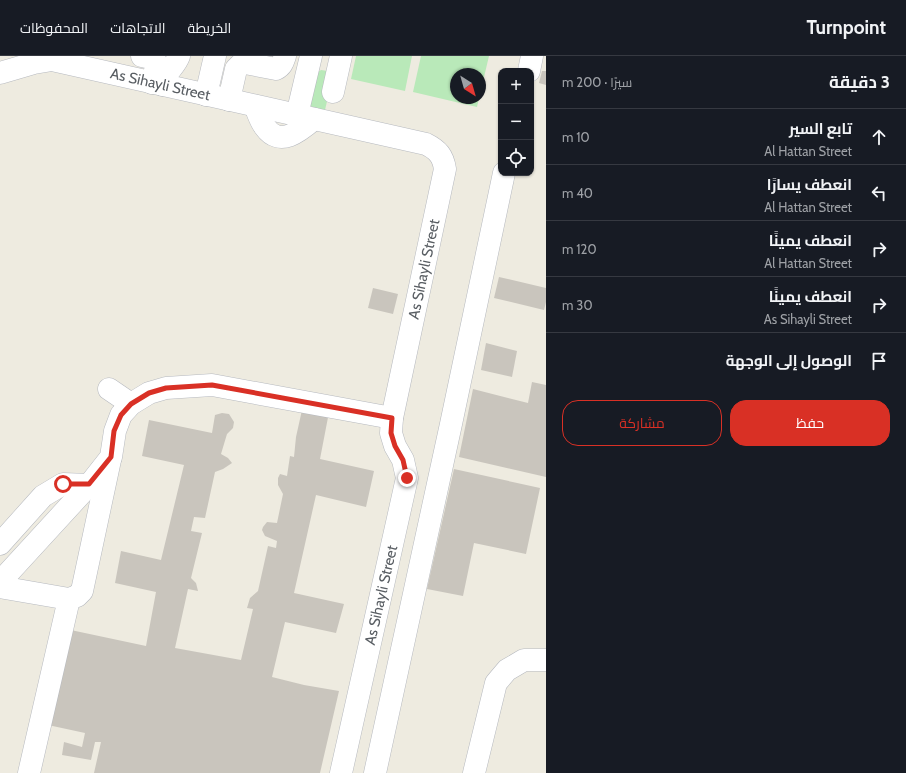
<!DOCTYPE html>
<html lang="ar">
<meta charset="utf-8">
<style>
body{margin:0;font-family:Cabin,Cairo,sans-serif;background:#20242c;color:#f1f3f6;direction:rtl}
.controls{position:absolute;right:12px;top:12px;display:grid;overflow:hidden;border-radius:8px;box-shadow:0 1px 3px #0004}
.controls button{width:36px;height:36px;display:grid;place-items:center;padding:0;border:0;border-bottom:1px solid #363941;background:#171b24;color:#f1f3f6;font:20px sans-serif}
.compass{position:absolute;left:450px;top:12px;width:36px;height:36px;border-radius:50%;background:#171b24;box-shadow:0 1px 3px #0004;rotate:143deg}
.stop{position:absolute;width:12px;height:12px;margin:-9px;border:3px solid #d93025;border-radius:50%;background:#fff}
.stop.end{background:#d93025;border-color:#fff;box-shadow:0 1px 4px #0008}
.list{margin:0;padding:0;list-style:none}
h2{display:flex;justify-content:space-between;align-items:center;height:52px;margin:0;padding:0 16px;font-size:17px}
h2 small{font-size:13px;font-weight:400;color:#9ea1a6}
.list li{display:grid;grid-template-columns:26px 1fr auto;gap:12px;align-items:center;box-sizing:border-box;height:56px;padding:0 16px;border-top:1px solid #363941}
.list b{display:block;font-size:15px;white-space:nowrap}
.list p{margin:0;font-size:13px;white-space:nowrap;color:#9ea1a6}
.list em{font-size:13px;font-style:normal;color:#9ea1a6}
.actions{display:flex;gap:8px;padding:12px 16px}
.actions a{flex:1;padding:9px 0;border:1px solid #d93025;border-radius:16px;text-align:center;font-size:14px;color:#d93025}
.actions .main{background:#d93025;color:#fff}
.icon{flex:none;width:22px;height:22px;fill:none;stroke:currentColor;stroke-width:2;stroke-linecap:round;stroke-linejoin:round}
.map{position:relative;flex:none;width:546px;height:717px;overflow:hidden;direction:ltr}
header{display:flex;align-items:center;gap:24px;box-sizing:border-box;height:56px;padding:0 20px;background:#171b24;border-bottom:1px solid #363941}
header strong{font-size:19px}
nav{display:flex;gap:22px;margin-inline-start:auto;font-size:14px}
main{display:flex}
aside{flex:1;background:#171b24}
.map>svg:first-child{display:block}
</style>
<header>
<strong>Turnpoint</strong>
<nav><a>الخريطة</a><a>الاتجاهات</a><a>المحفوظات</a></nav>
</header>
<main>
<aside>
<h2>3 دقيقة<small>سيرًا · 200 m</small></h2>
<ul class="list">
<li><svg class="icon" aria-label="ahead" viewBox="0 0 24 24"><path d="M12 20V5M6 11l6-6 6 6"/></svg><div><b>تابع السير</b><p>Al Hattan Street</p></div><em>10 m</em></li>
<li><svg class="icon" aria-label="left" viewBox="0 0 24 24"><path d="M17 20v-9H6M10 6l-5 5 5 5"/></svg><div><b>انعطف يسارًا</b><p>Al Hattan Street</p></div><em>40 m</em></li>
<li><svg class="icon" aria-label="right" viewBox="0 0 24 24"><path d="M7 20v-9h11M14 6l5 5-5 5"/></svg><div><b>انعطف يمينًا</b><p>Al Hattan Street</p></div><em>120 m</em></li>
<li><svg class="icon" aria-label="right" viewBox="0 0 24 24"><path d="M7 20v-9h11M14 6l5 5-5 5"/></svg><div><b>انعطف يمينًا</b><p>As Sihayli Street</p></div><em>30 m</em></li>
<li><svg class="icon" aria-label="arrive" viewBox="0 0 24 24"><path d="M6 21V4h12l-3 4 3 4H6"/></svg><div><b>الوصول إلى الوجهة</b></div></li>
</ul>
<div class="actions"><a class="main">حفظ</a><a>مشاركة</a></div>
</aside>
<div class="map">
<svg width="546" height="717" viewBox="0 0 546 717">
<rect width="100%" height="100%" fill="#eeebe0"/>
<g fill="#b9e9b9">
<path d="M356 0H412L405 35 351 23Z"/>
<path d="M421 0H489L480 38V18H456V42H479L477 51 413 36Z"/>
<path d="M321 14 328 15 332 24 325 54 309 50 318 16Z"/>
</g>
<g fill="#c9c5bd">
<path d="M542 15H546V29L539 27Z"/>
<path d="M499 221 546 232V246L544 254 494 242Z"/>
<path d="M373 232 398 238 393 258 368 252Z"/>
<path d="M486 287 517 295 512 321 481 314Z"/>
<path d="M532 326 546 329V421L459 401 473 333 528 347Z"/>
<path d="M304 345 330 351 320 403 374 415 366 451 316 439 294 537 344 548 336 577 285 566 272 621 304 629 339 635 320 717H94L101 686H95L91 704 62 699 64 686 82 691 85 677 48 669 66 573 146 590 156 536 115 527 121 495 161 504 184 409 142 400 149 364 212 377 215 359 222 357 229 358 234 366 233 372 227 378 221 398 228 402 232 407 223 413 215 416 205 462 194 461 191 475 202 477 191 522 196 527 198 535 188 533 175 592 241 604 253 553 247 552 250 542 258 535 268 490 276 492 277 485 265 480 262 474 263 471 267 466 277 467 283 438 278 429V422L280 418 287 420 290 400 294 401 296 381Z"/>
<path d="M454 413 540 432 526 498 474 487 463 540 427 533Z"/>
</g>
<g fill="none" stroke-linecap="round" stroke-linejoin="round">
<g stroke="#b6b9bf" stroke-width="23">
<g id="minor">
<path id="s1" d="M44 0 52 4 426 88C438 94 443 100 445 113L392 362 391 377 395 390 403 404 407 422 341 717"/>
<path d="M142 0 151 2 156 6V11L152 27"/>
<path d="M529 15 532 0"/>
<path d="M0 17 34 7 52 4"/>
<path d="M163 29C164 17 175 11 179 0"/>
<path d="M333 36 341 0"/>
<path d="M206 39 215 0"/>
<path d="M229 44 236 13 240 9 245 7 276 13C282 10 283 6 285 0"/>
<path d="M255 50C258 57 260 65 265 71 280 92 300 75 314 63"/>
<path d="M297 59 311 0"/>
<path d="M109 333 131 348"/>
<path d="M0 488 43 440 63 428 89 429"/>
<path d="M0 526 89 429 111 401 115 375 121 359 131 348 149 337 166 332 212 329 392 362"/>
<path d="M0 531 69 543 77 540 82 535 110 404"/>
<path d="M29 717 69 543"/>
<path d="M375 717 451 368 504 117"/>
<path d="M474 717 496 627 507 614 524 604H546"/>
</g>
</g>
<use href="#minor" stroke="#fff" stroke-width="22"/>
</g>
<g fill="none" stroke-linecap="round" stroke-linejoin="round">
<path stroke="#d93025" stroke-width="5" d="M63 428H89L111 401 114 375 121 359 131 348 149 337 166 332 212 329 392 362 391 377 395 390 403 404 407 422"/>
</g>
<g text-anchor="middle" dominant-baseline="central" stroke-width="3.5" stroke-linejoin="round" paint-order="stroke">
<g font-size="15" fill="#595e63" stroke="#fff">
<text stroke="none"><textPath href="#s1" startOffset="120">As Sihayli Street</textPath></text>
<text transform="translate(424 213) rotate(-78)">As Sihayli Street</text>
<text transform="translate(381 539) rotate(-77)">As Sihayli Street</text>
</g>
</g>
</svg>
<div class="controls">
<button>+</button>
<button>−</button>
<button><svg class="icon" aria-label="locate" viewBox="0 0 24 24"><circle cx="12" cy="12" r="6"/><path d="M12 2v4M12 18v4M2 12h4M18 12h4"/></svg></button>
</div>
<svg class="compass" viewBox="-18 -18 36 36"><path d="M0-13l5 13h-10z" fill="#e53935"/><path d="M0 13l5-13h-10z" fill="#9ea1a6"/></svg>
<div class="stop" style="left:63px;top:428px"></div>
<div class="stop end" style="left:407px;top:422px"></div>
</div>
</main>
